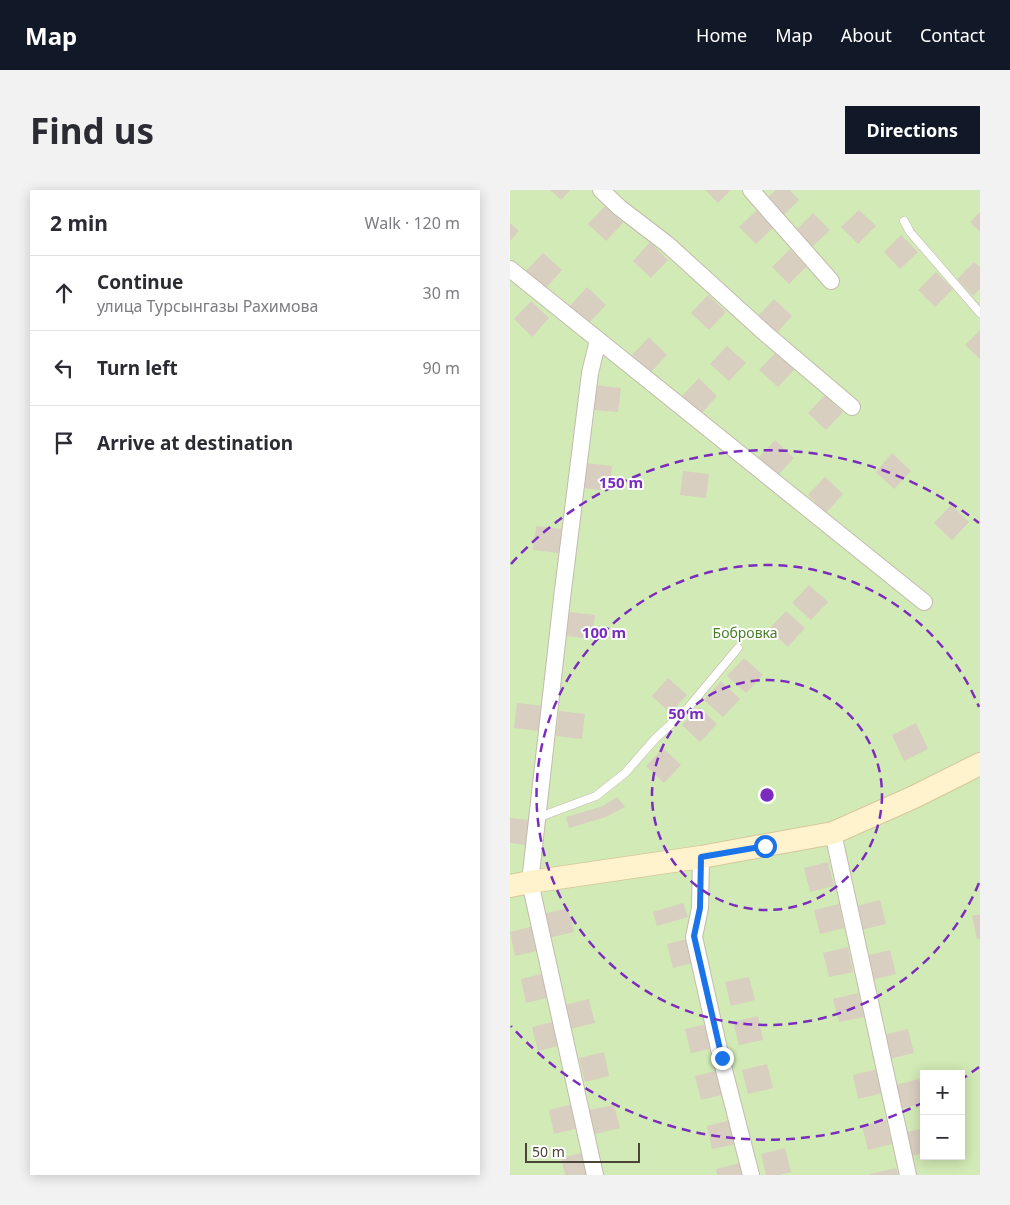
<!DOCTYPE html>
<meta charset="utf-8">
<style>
body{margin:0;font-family:"Noto Sans",sans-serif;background:#f2f2f3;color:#2b2b33}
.controls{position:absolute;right:15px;bottom:15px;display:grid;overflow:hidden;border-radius:0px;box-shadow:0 2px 12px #0003}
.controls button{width:45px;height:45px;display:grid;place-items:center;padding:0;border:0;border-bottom:1px solid #e1e1e2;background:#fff;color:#2b2b33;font:25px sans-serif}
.scale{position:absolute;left:15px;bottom:12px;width:115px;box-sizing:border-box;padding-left:5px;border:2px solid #4b4439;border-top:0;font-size:14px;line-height:18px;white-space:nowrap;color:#4b4439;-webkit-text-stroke:4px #fff;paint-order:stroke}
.stop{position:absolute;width:15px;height:15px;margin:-11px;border:4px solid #1a73e8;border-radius:50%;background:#fff}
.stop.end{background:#1a73e8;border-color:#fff;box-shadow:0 1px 5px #0008}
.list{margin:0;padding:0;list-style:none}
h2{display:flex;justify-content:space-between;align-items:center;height:65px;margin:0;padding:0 20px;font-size:21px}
h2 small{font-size:16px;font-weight:400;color:#7c7c81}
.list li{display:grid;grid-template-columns:32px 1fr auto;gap:15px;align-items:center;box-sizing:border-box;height:75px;padding:0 20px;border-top:1px solid #e1e1e2}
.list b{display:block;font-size:19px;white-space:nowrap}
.list p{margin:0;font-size:16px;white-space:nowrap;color:#7c7c81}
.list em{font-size:16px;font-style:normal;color:#7c7c81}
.icon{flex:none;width:28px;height:28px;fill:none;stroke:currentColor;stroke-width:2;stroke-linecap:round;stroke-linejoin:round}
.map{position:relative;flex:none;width:470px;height:985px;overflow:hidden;border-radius:0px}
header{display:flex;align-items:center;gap:30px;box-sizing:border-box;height:70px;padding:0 25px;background:#111827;color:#fff}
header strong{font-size:24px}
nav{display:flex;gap:28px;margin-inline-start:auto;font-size:18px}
.intro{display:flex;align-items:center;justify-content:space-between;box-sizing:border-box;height:120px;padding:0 30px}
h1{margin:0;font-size:35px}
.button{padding:12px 22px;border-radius:0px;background:#111827;color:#fff;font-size:18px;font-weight:700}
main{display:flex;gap:30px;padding:0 30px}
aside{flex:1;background:#fff;border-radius:0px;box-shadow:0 2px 12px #0003}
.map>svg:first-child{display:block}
</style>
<header>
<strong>Map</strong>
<nav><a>Home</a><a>Map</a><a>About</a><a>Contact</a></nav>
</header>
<div class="intro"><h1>Find us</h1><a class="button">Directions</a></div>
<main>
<aside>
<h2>2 min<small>Walk · 120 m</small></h2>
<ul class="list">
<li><svg class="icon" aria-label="ahead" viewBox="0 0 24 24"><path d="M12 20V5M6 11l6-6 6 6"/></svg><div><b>Continue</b><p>улица Турсынгазы Рахимова</p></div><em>30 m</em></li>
<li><svg class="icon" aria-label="left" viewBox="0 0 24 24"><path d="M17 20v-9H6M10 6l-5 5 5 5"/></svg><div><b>Turn left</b></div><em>90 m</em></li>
<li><svg class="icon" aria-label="arrive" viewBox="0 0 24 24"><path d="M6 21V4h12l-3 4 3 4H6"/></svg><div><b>Arrive at destination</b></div></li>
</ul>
</aside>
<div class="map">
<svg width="470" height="985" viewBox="0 0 470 985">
<rect width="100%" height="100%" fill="#f6f3ec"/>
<path fill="#d2eab5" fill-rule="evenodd" d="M0 0H470V985H0ZM414 884H451V966H414Z"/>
<g fill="#d8cfc1">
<path d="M40 0H60L51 10Z"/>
<path d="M195 0H221L208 13Z"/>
<path d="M266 0H280L289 10 272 27 255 10Z"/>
<path d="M95 16 113 33 96 51 78 34Z"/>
<path d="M247 20 264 37 246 54 229 37Z"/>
<path d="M349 20 366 36 348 54 331 37Z"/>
<path d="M470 22V42L460 32Z"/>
<path d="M303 23 320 40 301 58 285 41Z"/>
<path d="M0 33 9 41 0 51Z"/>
<path d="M391 45 408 62 390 79 374 62Z"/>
<path d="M140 52 158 70 141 88 123 71Z"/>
<path d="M280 59 297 76 279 94 262 77Z"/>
<path d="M33 63 52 80 35 99 16 81Z"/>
<path d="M464 72 470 77V99L463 106 447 89Z"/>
<path d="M426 82 443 99 425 117 408 100Z"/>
<path d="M77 97 96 115 79 133 60 116Z"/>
<path d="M198 105 216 122 199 140 181 123Z"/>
<path d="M264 109 282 126 265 145 247 127Z"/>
<path d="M21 111 39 128 22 147 4 129Z"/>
<path d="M470 140V169L455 155Z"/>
<path d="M139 147 157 165 140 183 122 165Z"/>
<path d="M217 156 236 173 219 191 200 174Z"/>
<path d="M266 162 285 179 268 197 249 180Z"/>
<path d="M189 188 207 206 191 224 172 206Z"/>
<path d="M85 195 111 198 108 222 83 220Z"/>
<path d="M315 205 333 222 316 240 298 223Z"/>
<path d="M265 250 284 268 267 286 248 268Z"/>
<path d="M382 263 401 281 384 299 366 282Z"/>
<path d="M76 273 102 276 99 301 73 298Z"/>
<path d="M173 281 199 284 196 308 170 305Z"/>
<path d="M315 287 333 304 316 323 298 305Z"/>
<path d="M441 315 459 332 442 350 424 333Z"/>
<path d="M26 336 52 339 49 363 23 360Z"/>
<path d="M299 395 318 412 301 430 282 413Z"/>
<path d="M276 421 295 438 278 457 259 439Z"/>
<path d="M59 422 85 425 82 449 57 446Z"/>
<path d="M234 468 253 485 236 503 217 486Z"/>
<path d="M158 488 177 505 160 523 142 506Z"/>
<path d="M211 491 230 509 213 527 194 510Z"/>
<path d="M7 513 33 516 30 541 4 538Z"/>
<path d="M189 517 207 534 190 552 172 535Z"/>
<path d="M49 521 75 524 72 549 46 546Z"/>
<path d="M406 533 418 559 394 571 382 545Z"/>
<path d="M153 558 171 575 154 593 136 576Z"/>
<path d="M107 607 115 617 96 627 59 638 56 627 93 616Z"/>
<path d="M0 628 20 630 17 655 0 653Z"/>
<path d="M318 672 324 696 300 702 294 678Z"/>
<path d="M370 710 376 734 351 740 346 716Z"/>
<path d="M173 713 178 727 147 736 143 722Z"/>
<path d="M329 714 334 738 310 744 304 720Z"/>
<path d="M58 718 64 742 39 748 33 724Z"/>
<path d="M470 724V749H467L462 726Z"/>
<path d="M24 736 30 760 5 766 0 742Z"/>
<path d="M181 748 187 772 163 778 157 754Z"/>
<path d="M338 757 343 782 319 787 313 763Z"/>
<path d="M380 760 386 784 361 790 355 766Z"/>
<path d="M35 783 41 807 16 813 11 789Z"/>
<path d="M239 787 245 810 221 816 215 792Z"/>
<path d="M348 803 354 827 329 832 323 809Z"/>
<path d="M79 809 85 833 60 839 55 815Z"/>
<path d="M248 826 253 850 229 855 223 832Z"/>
<path d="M46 831 52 855 28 861 22 837Z"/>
<path d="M200 833 205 858 181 863 175 839Z"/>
<path d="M398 839 404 863 379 869 373 845Z"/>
<path d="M94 862 99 886 75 892 69 868Z"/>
<path d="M257 874 263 898 238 904 232 880Z"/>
<path d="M367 879 373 903 348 909 343 885Z"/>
<path d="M210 880 216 904 191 910 185 886Z"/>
<path d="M409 889 414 913 390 919 385 895Z"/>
<path d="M63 914 69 938 44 944 39 920Z"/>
<path d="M104 915 110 938 85 944 79 920Z"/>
<path d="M221 930 227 954 202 959 197 936Z"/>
<path d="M376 930 382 954 358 960 352 936Z"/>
<path d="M414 938V963L403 966 397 942Z"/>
<path d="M275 958 281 982 269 985H256L251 964Z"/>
<path d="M75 962 81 985H55L51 968Z"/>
<path d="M231 973 233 985H207L206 979Z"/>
<path d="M386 978 388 985H360V984Z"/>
</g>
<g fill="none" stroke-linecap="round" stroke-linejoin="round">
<g stroke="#c2bbae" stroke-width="9">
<g id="lane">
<path d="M394 31 400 42 470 123"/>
<path d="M27 628 86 606 115 583 145 549 178 518 228 458"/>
</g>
</g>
<g stroke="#c2bbae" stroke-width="18">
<g id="street">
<path d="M91 0 110 18 157 54 255 143 342 217"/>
<path d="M241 0 321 91"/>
<path d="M0 79 414 412"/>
<path d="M323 643 398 985"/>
<path d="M191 667 190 718 184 747 211 868 241 985"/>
<path d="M85 985 20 692 52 408 80 183 88 150"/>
</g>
</g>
<g stroke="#d6c79b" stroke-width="24">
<path id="secondary" d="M0 696 20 692 191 667 323 643 404 607 470 574"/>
</g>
<use href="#lane" stroke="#fff" stroke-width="8"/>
<use href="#street" stroke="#fff" stroke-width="16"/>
<use href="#secondary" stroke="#fff3cd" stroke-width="22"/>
</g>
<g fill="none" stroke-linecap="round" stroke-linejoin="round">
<path stroke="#1a73e8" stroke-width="6" d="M212 868 184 746 190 718 191 667 255 656"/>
</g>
<g fill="none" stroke="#7b2cbf" stroke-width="2.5" stroke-dasharray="9 6">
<circle cx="257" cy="605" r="115"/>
<path d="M469 693A230 230 0 1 1 469 517"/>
<path d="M469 877A345 345 0 0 1 452 889M414 912A345 345 0 0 1 1 836M1 374A345 345 0 0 1 469 333"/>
</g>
<g text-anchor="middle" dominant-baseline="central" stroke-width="4" stroke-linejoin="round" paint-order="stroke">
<g font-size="14" fill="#4a7f2a" stroke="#fff">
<text x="235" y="442">Бобровка</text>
</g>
</g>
<circle cx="257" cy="605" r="8" fill="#7b2cbf" stroke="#fff" stroke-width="2.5"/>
<g font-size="15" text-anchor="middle" font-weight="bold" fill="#7b2cbf" stroke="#fff" stroke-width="4" stroke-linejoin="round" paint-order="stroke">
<text x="111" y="298">150 m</text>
<text x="94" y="448">100 m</text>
<text x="176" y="529">50 m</text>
</g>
</svg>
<div class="controls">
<button>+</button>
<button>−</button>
</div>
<div class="scale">50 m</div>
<div class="stop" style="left:255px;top:656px"></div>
<div class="stop end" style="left:212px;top:868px"></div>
</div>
</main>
